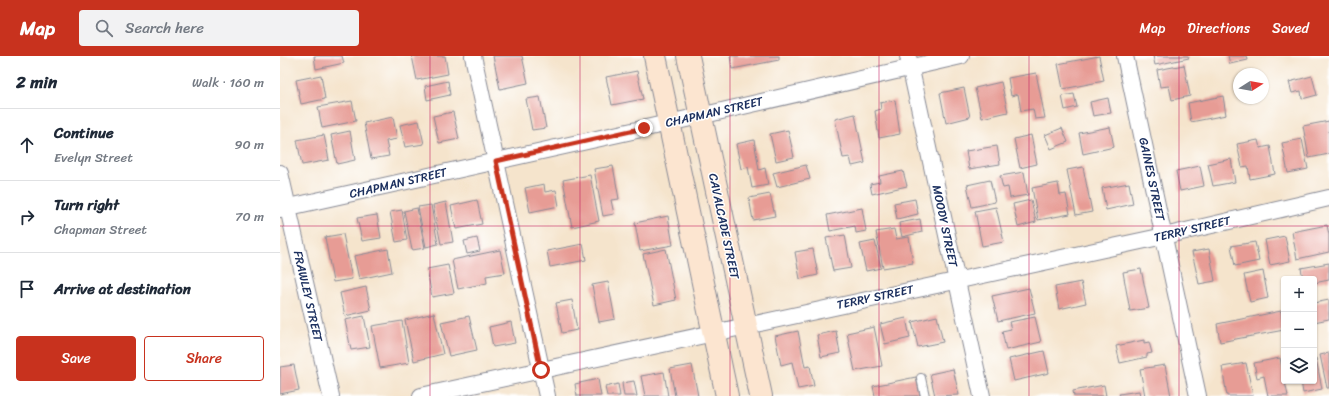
<!DOCTYPE html>
<meta charset="utf-8">
<style>
body{margin:0;font-family:Sriracha,sans-serif;background:#f2f2f3;color:#1f2937}
.controls{position:absolute;right:12px;bottom:12px;display:grid;overflow:hidden;border-radius:4px;box-shadow:0 1px 3px #0004}
.controls button{width:36px;height:36px;display:grid;place-items:center;padding:0;border:0;border-bottom:1px solid #e0e1e3;background:#fff;color:#1f2937;font:20px sans-serif}
.compass{position:absolute;left:953px;top:12px;width:36px;height:36px;border-radius:50%;background:#fff;box-shadow:0 1px 3px #0004;rotate:79deg}
.stop{position:absolute;width:12px;height:12px;margin:-9px;border:3px solid #c8321e;border-radius:50%;background:#fff}
.stop.end{background:#c8321e;border-color:#fff;box-shadow:0 1px 4px #0008}
.list{margin:0;padding:0;list-style:none}
h2{display:flex;justify-content:space-between;align-items:center;height:52px;margin:0;padding:0 16px;font-size:17px}
h2 small{font-size:13px;font-weight:400;color:#747a83}
.list li{display:grid;grid-template-columns:26px 1fr auto;gap:12px;align-items:center;box-sizing:border-box;height:72px;padding:0 16px;border-top:1px solid #e0e1e3}
.list b{display:block;font-size:15px;white-space:nowrap}
.list p{margin:0;font-size:13px;white-space:nowrap;color:#747a83}
.list em{font-size:13px;font-style:normal;color:#747a83}
.actions{display:flex;gap:8px;padding:12px 16px}
.actions a{flex:1;padding:9px 0;border:1px solid #c8321e;border-radius:4px;text-align:center;font-size:14px;color:#c8321e}
.actions .main{background:#c8321e;color:#fff}
.icon{flex:none;width:22px;height:22px;fill:none;stroke:currentColor;stroke-width:2;stroke-linecap:round;stroke-linejoin:round}
.map{position:relative;flex:none;width:1049px;height:340px;overflow:hidden}
header{display:flex;align-items:center;gap:24px;box-sizing:border-box;height:56px;padding:0 20px;background:#c8321e;color:#fff}
header strong{font-size:19px}
nav{display:flex;gap:22px;margin-inline-start:auto;font-size:14px}
.search{width:280px;height:36px;background:#f2f2f3;display:flex;align-items:center;gap:10px;box-sizing:border-box;padding:0 14px;border-radius:4px;color:#747a83;font-size:15px}
main{display:flex}
aside{flex:1;background:#fff}
.map>svg:first-child{display:block}
</style>
<header>
<strong>Map</strong>
<div class="search"><svg class="icon" aria-label="search" viewBox="0 0 24 24"><circle cx="10" cy="10" r="6"/><path d="M15 15l6 6"/></svg>Search here</div>
<nav><a>Map</a><a>Directions</a><a>Saved</a></nav>
</header>
<main>
<aside>
<h2>2 min<small>Walk · 160 m</small></h2>
<ul class="list">
<li><svg class="icon" aria-label="ahead" viewBox="0 0 24 24"><path d="M12 20V5M6 11l6-6 6 6"/></svg><div><b>Continue</b><p>Evelyn Street</p></div><em>90 m</em></li>
<li><svg class="icon" aria-label="right" viewBox="0 0 24 24"><path d="M7 20v-9h11M14 6l5 5-5 5"/></svg><div><b>Turn right</b><p>Chapman Street</p></div><em>70 m</em></li>
<li><svg class="icon" aria-label="arrive" viewBox="0 0 24 24"><path d="M6 21V4h12l-3 4 3 4H6"/></svg><div><b>Arrive at destination</b></div></li>
</ul>
<div class="actions"><a class="main">Save</a><a>Share</a></div>
</aside>
<div class="map">
<svg width="1049" height="340" viewBox="0 0 1049 340">
<rect width="100%" height="100%" fill="#fff"/>
<filter id="ink" filterUnits="userSpaceOnUse"><feTurbulence type="fractalNoise" baseFrequency=".025" numOctaves="2"/><feDisplacementMap in="SourceGraphic" scale="8" xChannelSelector="R" yChannelSelector="G"/><feConvolveMatrix kernelMatrix="1 2 1 2 8 2 1 2 1" color-interpolation-filters="sRGB"/></filter>
<filter id="wash" filterUnits="userSpaceOnUse"><feTurbulence type="fractalNoise" baseFrequency=".012" numOctaves="4" result="noise"/><feDisplacementMap in="SourceGraphic" scale="16" xChannelSelector="R" yChannelSelector="G"/><feGaussianBlur stdDeviation="0.9" result="paint"/><feColorMatrix in="noise" values="0 0 0 0 0 0 0 0 0 0 0 0 0 0 0 0 0 1.4 0 .05"/><feComposite in="paint" operator="in"/></filter>
<g filter="url(#wash)">
<rect width="100%" height="100%" fill="#f5e4cc"/>
<g id="blocks">
<g fill="#e79c95">
<path d="M34 0H62L64 7 36 13Z"/>
<path d="M132 0H165L168 18 137 24Z"/>
<path d="M213 0H242L248 27 220 33Z"/>
<path d="M450 0H499V4L452 13Z"/>
<path d="M819 0 824 25 783 33 778 8Z"/>
<path d="M873 0H908L909 2 875 9Z"/>
<path d="M948 0H967L968 4 950 8Z"/>
<path d="M904 9 910 40 892 44 889 30 880 31 877 14Z"/>
<path d="M357 15 363 43 332 49 326 21Z"/>
<path d="M756 17 765 62 755 63 753 53 741 55 738 38 731 40 728 22Z"/>
<path d="M41 19 45 43 21 48 16 24Z"/>
<path d="M1032 20 1037 39 1022 43 1021 35 1012 37 1009 26Z"/>
<path d="M168 25 170 39 147 44 145 30Z"/>
<path d="M721 26 728 56 702 62 695 32Z"/>
<path d="M684 32 690 61 666 67 660 37Z"/>
<path d="M794 38 797 51 785 54 782 40Z"/>
<path d="M943 40 946 59 911 66 908 47Z"/>
<path d="M260 41 266 72 252 74 246 43Z"/>
<path d="M828 42 831 57 813 60 810 46Z"/>
<path d="M615 44 620 78 599 82 595 55 601 53 600 47Z"/>
<path d="M72 45 76 65 42 72 38 51Z"/>
<path d="M173 56 179 83 159 87 153 60Z"/>
<path d="M575 58 585 107 572 110 570 101 563 102 555 63Z"/>
<path d="M113 61 117 83 106 85 109 100 91 103 84 67Z"/>
<path d="M139 65 144 88 125 91 120 69Z"/>
<path d="M1049 65V98L1029 102 1023 70Z"/>
<path d="M830 71 834 91 803 98 799 77Z"/>
<path d="M782 72 788 86 771 93 765 79Z"/>
<path d="M508 74 514 101 496 105 490 78Z"/>
<path d="M70 75 75 104 57 108 51 79Z"/>
<path d="M44 79 49 104 22 109 17 84Z"/>
<path d="M751 79 757 108 740 112 734 83Z"/>
<path d="M1022 83 1028 113 1008 117 1002 87Z"/>
<path d="M474 84 479 114 485 112 488 129 472 132 468 111 461 113 456 88Z"/>
<path d="M978 84 980 92 990 90 995 118 970 123 968 110 962 111 957 88Z"/>
<path d="M717 90 720 108 689 113 686 95Z"/>
<path d="M951 103 955 126 933 130 928 108Z"/>
<path d="M526 109 530 123 497 131 493 117Z"/>
<path d="M333 110 339 143 331 144 334 158 323 160 314 113Z"/>
<path d="M920 110 924 130 900 135 896 115Z"/>
<path d="M803 111 812 156 796 159 787 114Z"/>
<path d="M623 115 627 130 592 138 590 128 600 126 599 120Z"/>
<path d="M744 116 748 139 730 142 728 131 723 132 720 120Z"/>
<path d="M310 119 319 165 292 171 283 124Z"/>
<path d="M710 124 715 146 692 151 687 129Z"/>
<path d="M778 127 780 139 786 138 790 158 758 164 752 132Z"/>
<path d="M849 127 853 148 826 154 822 132Z"/>
<path d="M264 128 265 136 276 134 279 150 250 156 245 132Z"/>
<path d="M490 138 495 160 473 164 469 142Z"/>
<path d="M635 143 638 158 617 163 614 147Z"/>
<path d="M197 144 202 168 176 173 171 150Z"/>
<path d="M751 144 756 166 738 171 733 148Z"/>
<path d="M166 146 173 186 161 188 153 149Z"/>
<path d="M151 149 158 188 146 191 138 151Z"/>
<path d="M716 151 724 186 702 190 695 155Z"/>
<path d="M137 152 145 192 132 194 124 155Z"/>
<path d="M582 152 586 175 576 177 575 170 550 175 547 159Z"/>
<path d="M122 154 127 184 116 186 110 156Z"/>
<path d="M97 159 101 182 82 185 77 162Z"/>
<path d="M388 160 393 189 360 195 355 167Z"/>
<path d="M640 163 642 176 622 181 619 167Z"/>
<path d="M1047 169 1049 179V196L1017 203 1012 176Z"/>
<path d="M614 173 616 183 629 181 633 207 603 212 596 176Z"/>
<path d="M63 178 72 223 53 226 45 181Z"/>
<path d="M565 179 571 212 553 215 546 182Z"/>
<path d="M1005 180 1010 205 990 209 985 184Z"/>
<path d="M197 182 200 195 187 198 184 185Z"/>
<path d="M595 185 601 212 586 215 580 188Z"/>
<path d="M975 186 979 205 955 210 951 190Z"/>
<path d="M303 188 306 204 270 211 267 195Z"/>
<path d="M108 193 112 216 79 223 74 200Z"/>
<path d="M386 193 396 244 374 249 363 198Z"/>
<path d="M533 193 538 219 520 223 515 196Z"/>
<path d="M929 193 935 225 919 228 912 196Z"/>
<path d="M220 194 225 217 206 220 207 227 178 233 172 204Z"/>
<path d="M1049 207V224L1034 227V223H1023L1021 212Z"/>
<path d="M168 209 174 237 152 241 147 213Z"/>
<path d="M861 213 869 252 850 255 843 216Z"/>
<path d="M983 215 988 242 970 246 964 219Z"/>
<path d="M328 226 335 263 319 266 312 229Z"/>
<path d="M801 226 806 247 779 253 775 231Z"/>
<path d="M86 231 91 254 65 260 60 237Z"/>
<path d="M749 232 755 257 718 265 712 240Z"/>
<path d="M292 244 297 274 282 277 276 247Z"/>
<path d="M1049 244V263L1034 266V247Z"/>
<path d="M1001 255 1004 274 940 286 937 268Z"/>
<path d="M154 257 163 298 134 305 125 264Z"/>
<path d="M84 260 90 291 71 294 65 264Z"/>
<path d="M189 260 197 294 169 300 161 266Z"/>
<path d="M657 260 663 286 638 291 632 266Z"/>
<path d="M755 261 761 286 726 294 722 275 731 273 729 266Z"/>
<path d="M626 262 630 282 605 288 600 268Z"/>
<path d="M122 265 129 307 100 312 92 270Z"/>
<path d="M231 266 235 287 213 291 209 271Z"/>
<path d="M594 271 602 310 575 315 567 277Z"/>
<path d="M518 275 525 311 530 310 534 330 518 333 512 306 501 309 495 280Z"/>
<path d="M556 275 560 297 541 301 537 279Z"/>
<path d="M864 284V287L869 286 872 297 867 298V301L840 307 836 290Z"/>
<path d="M764 295 769 317 734 325 729 303Z"/>
<path d="M1049 297V332H1047L1040 299Z"/>
<path d="M1000 302 1008 340H988L984 320 977 322 974 307Z"/>
<path d="M1036 302 1042 333 1023 337 1021 325H1034V303Z"/>
<path d="M966 307 973 340H947L942 311Z"/>
<path d="M14 309 19 334 0 338V311Z"/>
<path d="M412 309 418 340H395L390 313Z"/>
<path d="M885 309 891 340H865L860 313Z"/>
<path d="M673 313 679 339 655 340 650 318Z"/>
<path d="M384 316 388 340H365L361 320Z"/>
<path d="M636 321 640 340H595L593 330Z"/>
<path d="M318 323 321 340H297L295 328Z"/>
<path d="M354 325 357 340H344L342 327Z"/>
<path d="M338 328 340 340H327L325 331Z"/>
<path d="M824 329 826 340H794L793 335Z"/>
<path d="M859 335 860 340H840L839 338Z"/>
</g>
</g>
</g>
<g filter="url(#ink)">
<use href="#blocks" fill-opacity="0" stroke="#888a95" stroke-width="1"/>
<g fill="none" stroke-linecap="round" stroke-linejoin="round">
<g stroke="#888a95" stroke-width="10">
<path id="service" d="M641 322 645 340"/>
</g>
<g stroke="#888a95" stroke-width="18">
<g id="minor">
<path d="M193 0 267 340"/>
<path d="M628 0 702 340"/>
<path d="M845 0 918 340"/>
<path d="M0 117 51 340"/>
<path d="M0 153 420 60 681 0"/>
<path d="M141 340 884 180 1049 142"/>
</g>
</g>
<g stroke="#888a95" stroke-width="24">
<g id="secondary">
<path d="M375 0 447 340"/>
<path d="M408 0 481 340"/>
</g>
</g>
<use href="#service" stroke="#fff" stroke-width="8"/>
<use href="#minor" stroke="#fff" stroke-width="16"/>
<use href="#secondary" stroke="#fce5d0" stroke-width="22"/>
</g>
</g>
<g fill="none" stroke-linecap="round" stroke-linejoin="round" filter="url(#ink)">
<path stroke="#c8321e" stroke-width="5" d="M261 314 216 105 364 72"/>
</g>
<path fill="none" stroke="#c2185b" stroke-width="1" stroke-opacity="0.55" d="M150 0V340M300 0V340M450 0V340M599 0V340M749 0V340M899 0V340M0 170H1049"/>
<g text-anchor="middle" dominant-baseline="central" stroke-width="3" stroke-linejoin="round" paint-order="stroke">
<g font-size="12" fill="#1b2f5e" stroke="#fff">
<text transform="translate(434 56) rotate(-13)">CHAPMAN STREET</text>
<text transform="translate(872 123) rotate(78)">GAINES STREET</text>
<text transform="translate(118 127) rotate(-13)">CHAPMAN STREET</text>
<text transform="translate(444 170) rotate(78)">CAVALCADE STREET</text>
<text transform="translate(665 170) rotate(78)">MOODY STREET</text>
<text transform="translate(912 173) rotate(-13)">TERRY STREET</text>
<text transform="translate(28 240) rotate(77)">FRAWLEY STREET</text>
<text transform="translate(595 241) rotate(-12)">TERRY STREET</text>
</g>
</g>
</svg>
<div class="controls">
<button>+</button>
<button>−</button>
<button><svg class="icon" aria-label="layers" viewBox="0 0 24 24"><path d="M12 4l9 5-9 5-9-5zM3 14l9 5 9-5"/></svg></button>
</div>
<svg class="compass" viewBox="-18 -18 36 36"><path d="M0-13l5 13h-10z" fill="#e53935"/><path d="M0 13l5-13h-10z" fill="#747a83"/></svg>
<div class="stop" style="left:261px;top:314px"></div>
<div class="stop end" style="left:364px;top:72px"></div>
</div>
</main>
